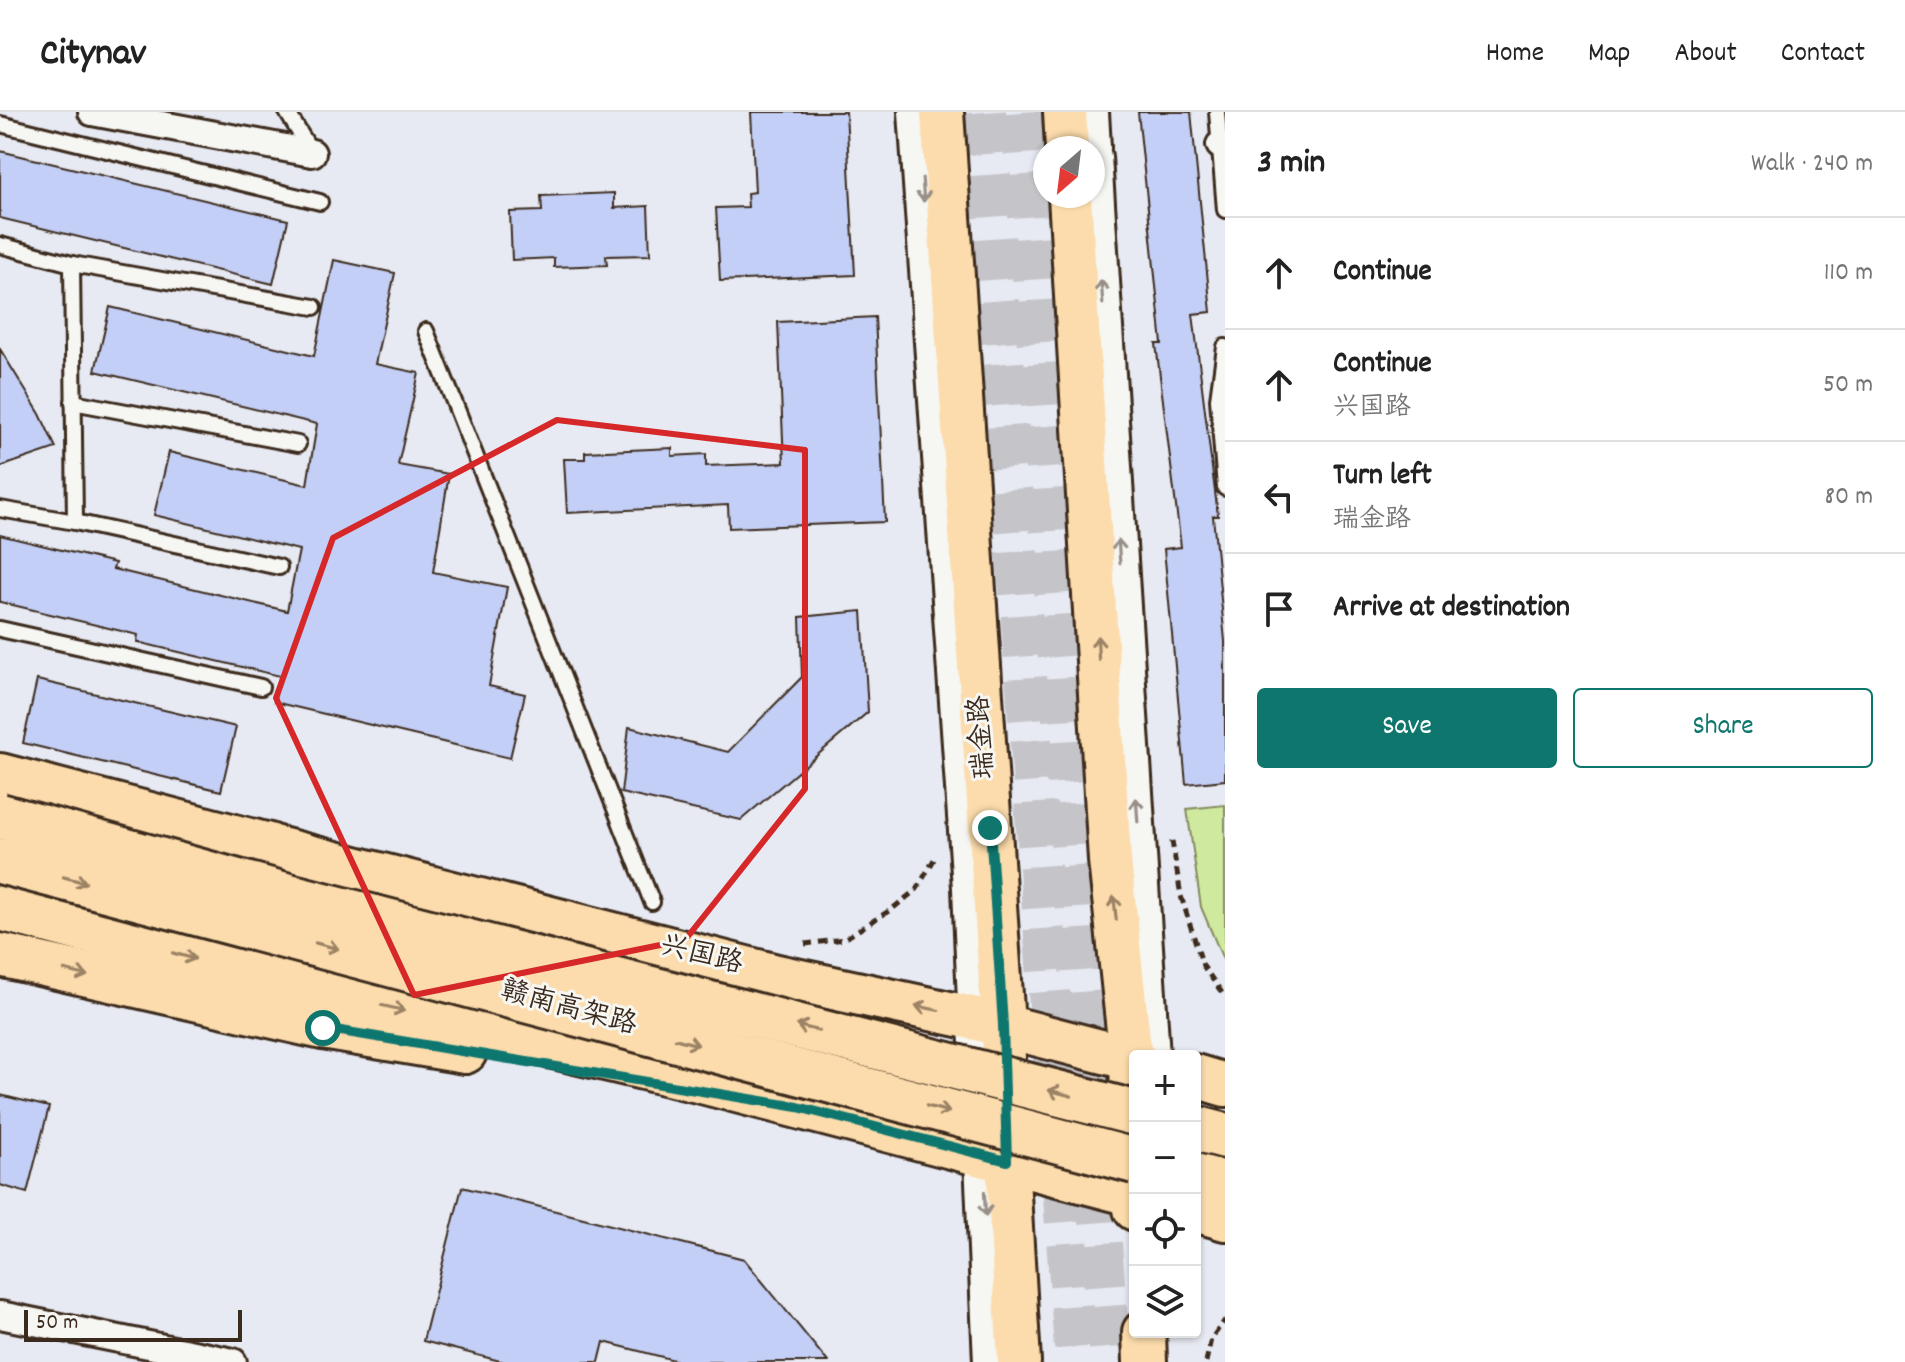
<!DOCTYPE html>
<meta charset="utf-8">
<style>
body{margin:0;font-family:Dekko,"LXGW WenKai TC",sans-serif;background:#f2f2f2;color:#222}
.controls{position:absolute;right:24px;bottom:24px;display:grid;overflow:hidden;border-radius:8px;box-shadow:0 2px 6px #0004}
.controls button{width:72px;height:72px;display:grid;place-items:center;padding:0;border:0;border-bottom:2px solid #e0e0e0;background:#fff;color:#222;font:40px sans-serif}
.compass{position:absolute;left:1033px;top:24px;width:72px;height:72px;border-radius:50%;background:#fff;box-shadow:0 2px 6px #0004;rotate:208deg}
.scale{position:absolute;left:24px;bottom:20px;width:218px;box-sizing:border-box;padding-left:8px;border:4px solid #3b2a1e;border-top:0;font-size:22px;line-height:28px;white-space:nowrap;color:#3b2a1e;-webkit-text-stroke:6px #f6f6f2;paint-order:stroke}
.stop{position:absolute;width:24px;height:24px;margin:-18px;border:6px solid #0f766e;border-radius:50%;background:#fff}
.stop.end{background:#0f766e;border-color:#fff;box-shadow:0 2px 8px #0008}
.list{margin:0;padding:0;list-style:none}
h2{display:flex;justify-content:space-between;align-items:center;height:104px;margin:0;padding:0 32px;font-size:34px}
h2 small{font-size:26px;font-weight:400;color:#767676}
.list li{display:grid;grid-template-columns:52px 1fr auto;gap:24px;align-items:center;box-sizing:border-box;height:112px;padding:0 32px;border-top:2px solid #e0e0e0}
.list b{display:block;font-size:30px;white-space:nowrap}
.list p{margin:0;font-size:26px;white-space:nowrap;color:#767676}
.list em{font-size:26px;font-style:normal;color:#767676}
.actions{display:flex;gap:16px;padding:24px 32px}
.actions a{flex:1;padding:18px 0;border:2px solid #0f766e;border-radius:8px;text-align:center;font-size:28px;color:#0f766e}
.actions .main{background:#0f766e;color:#fff}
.icon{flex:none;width:44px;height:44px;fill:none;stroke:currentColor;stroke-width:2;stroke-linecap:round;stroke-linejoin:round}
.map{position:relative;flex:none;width:1225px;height:1250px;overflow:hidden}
header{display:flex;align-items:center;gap:48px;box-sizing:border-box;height:112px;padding:0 40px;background:#fff;border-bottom:2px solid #e0e0e0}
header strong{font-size:38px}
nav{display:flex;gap:44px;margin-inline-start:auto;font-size:28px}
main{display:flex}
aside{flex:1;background:#fff}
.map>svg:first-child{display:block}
</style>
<header>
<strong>Citynav</strong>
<nav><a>Home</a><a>Map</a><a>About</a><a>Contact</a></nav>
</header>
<main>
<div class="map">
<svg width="1225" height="1250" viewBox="0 0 1225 1250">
<rect width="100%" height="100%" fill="#e7eaf3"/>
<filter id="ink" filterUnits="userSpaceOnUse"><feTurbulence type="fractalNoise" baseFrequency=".0125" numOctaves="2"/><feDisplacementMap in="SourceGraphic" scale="16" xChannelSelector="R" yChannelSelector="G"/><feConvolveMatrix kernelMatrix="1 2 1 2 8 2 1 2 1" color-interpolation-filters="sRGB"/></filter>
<g filter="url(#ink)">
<path fill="#cfe99f" stroke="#858a5e" stroke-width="2" d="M1225 693V852L1201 795 1187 697Z"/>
<g fill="#c3cff6" stroke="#3b2a1e" stroke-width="2">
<path d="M751 0H846L855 163 720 169 716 96 748 95 747 81 755 80Z"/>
<path d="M1138 0H1191L1211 200 1193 202 1218 404H1213L1225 529V668L1186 672 1164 437 1181 435 1156 232H1162Z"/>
<path d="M0 39 288 108 273 172 0 106Z"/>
<path d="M614 81V96L648 94 650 143 606 144 607 153 554 155V146L512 148 510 100 542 99 541 84Z"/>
<path d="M334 148 395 161 375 252 419 261 398 353 449 362 433 460 507 475 489 574 525 582 510 646 274 590 280 564 137 530 138 523 0 490V423L115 451 113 457 287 499 299 438 154 403 169 340 307 373 317 312 95 259 110 195 314 244Z"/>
<path d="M875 205 885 410 729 416 728 393 567 401 564 347H585V340L672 336V344L706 342V354L784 351 778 210Z"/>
<path d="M0 237 40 302 56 336 0 355Z"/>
<path d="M862 499 868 600 741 708 621 681 629 615 728 640 802 565 800 505Z"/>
<path d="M37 568 236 615 221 679 23 631Z"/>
<path d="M0 983 49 995 27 1081 0 1073Z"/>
<path d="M462 1075 744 1147 828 1250H682L604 1230 599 1250H504L423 1229Z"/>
</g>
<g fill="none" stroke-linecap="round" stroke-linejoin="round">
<g stroke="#c5c4c8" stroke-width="42" stroke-dasharray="42 21" stroke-linecap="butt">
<path d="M985 0 1076 1250"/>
<path d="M1022 0 1079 843 1110 1250"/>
</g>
<g stroke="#3b2a1e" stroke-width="20">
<g id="lane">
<path d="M287 0 312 41"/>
<path d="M1217 0 1225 98"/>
<path d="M0 12 320 90"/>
<path d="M0 133 72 152 314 195"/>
<path d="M72 152 75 410"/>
<path d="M426 219 652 790"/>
<path d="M1225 235 1218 287 1225 376"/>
<path d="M73 290 298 332"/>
<path d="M0 397 75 410 279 455"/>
<path d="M0 517 261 575"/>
</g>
</g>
<g stroke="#3b2a1e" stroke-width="32">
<g id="street">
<path d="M92 0 312 41"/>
<path d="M1220 33 1225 34"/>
<path d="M0 1203 233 1250"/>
</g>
</g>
<g stroke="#3b2a1e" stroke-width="42">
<g id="secondary">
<path d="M917 0 971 776 992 1250"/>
<path d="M1090 0 1092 36"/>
<path d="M1093 45 1151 944"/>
</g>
</g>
<g stroke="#3b2a1e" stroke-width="48">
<g id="primary">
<path d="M942 0 1003 913 1007 1049 1019 1250"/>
<path d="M1065 0 1067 36"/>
<path d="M1070 84 1110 748 1131 947 1135 1097"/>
<path d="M269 734 777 864 977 907 1135 948"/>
<path d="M0 843 323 916 465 940"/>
<path d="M290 872 702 970 1135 1083"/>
<path d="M1195 964 1225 973"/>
<path d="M1195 1098 1225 1107"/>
<path d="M1144 1220 1145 1250"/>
</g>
</g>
<g stroke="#3b2a1e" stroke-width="50">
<g id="highway">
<path d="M0 664 269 734"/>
<path d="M0 796 290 872"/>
<path d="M1195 1016 1225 1024"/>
<path d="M1195 1064 1225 1072"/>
</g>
</g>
<g stroke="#3b2a1e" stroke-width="5" stroke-dasharray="8 6" stroke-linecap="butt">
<path d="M1172 729 1181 784 1203 854 1225 885"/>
<path d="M805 832 844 827 892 797 917 777 936 744"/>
<path d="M1206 1250 1211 1227 1225 1208"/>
</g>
<use href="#lane" stroke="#f6f6f2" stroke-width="14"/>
<use href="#street" stroke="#f6f6f2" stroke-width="26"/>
<use href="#secondary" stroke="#f6f6f2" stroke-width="36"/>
<use href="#primary" stroke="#fcdcac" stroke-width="42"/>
<use href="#highway" stroke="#fcdcac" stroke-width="44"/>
<g stroke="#3b2a1e" stroke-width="50" stroke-linecap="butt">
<g id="highway-bridge">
<path d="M0 704 285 783 1135 1001"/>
<path d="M0 749 1135 1049"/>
</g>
</g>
<use href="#highway-bridge" stroke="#fcdcac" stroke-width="44"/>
</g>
<defs><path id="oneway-shaft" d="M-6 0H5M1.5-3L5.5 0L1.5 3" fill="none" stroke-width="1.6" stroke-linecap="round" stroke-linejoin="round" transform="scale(2)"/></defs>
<g stroke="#989088">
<use href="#oneway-shaft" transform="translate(923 78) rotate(86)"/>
<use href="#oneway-shaft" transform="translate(1102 180) rotate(-94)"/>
<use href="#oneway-shaft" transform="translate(1119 439) rotate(-94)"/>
<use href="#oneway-shaft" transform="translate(1137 698) rotate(-94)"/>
<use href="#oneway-shaft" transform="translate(985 1092) rotate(87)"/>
</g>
<g stroke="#9c8365">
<use href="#oneway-shaft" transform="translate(1098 536) rotate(-93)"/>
<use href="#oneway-shaft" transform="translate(75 768) rotate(15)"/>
<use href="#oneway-shaft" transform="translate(1115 796) rotate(-96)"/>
<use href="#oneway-shaft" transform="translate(327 834) rotate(15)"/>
<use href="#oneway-shaft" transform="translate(184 844) rotate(15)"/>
<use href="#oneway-shaft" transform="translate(76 861) rotate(13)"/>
<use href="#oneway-shaft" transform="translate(393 896) rotate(13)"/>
<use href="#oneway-shaft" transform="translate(927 896) rotate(-168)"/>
<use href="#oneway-shaft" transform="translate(808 916) rotate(-166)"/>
<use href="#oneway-shaft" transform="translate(687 930) rotate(15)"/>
<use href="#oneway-shaft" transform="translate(1060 981) rotate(-165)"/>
<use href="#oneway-shaft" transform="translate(938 997) rotate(15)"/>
</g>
</g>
<g fill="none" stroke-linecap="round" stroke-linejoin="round" filter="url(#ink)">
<path stroke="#0f766e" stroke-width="10" d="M323 916 798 995 1007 1049 1003 913 990 716"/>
</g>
<path fill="none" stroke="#d62828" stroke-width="6" stroke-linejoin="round" d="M557 308 805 338V677L685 828 414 883 276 586 333 426Z"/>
<g text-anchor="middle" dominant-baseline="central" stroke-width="6" stroke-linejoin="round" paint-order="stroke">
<g font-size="28" fill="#3b2a1e" stroke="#f6f6f2">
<text transform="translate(984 625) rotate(-94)">瑞金路</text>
<text transform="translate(701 845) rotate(14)">兴国路</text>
<text transform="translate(568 898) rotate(15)">赣南高架路</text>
</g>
</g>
</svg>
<div class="controls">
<button>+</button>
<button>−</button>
<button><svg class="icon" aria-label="locate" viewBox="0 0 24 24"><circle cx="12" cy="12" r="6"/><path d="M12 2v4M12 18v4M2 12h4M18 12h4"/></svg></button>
<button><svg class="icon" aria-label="layers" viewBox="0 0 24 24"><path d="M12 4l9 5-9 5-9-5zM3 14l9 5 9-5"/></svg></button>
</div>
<svg class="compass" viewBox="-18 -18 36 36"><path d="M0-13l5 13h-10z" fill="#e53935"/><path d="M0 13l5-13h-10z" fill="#767676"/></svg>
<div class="scale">50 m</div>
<div class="stop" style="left:323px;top:916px"></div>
<div class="stop end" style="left:990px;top:716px"></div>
</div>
<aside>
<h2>3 min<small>Walk · 240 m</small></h2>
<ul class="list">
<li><svg class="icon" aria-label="ahead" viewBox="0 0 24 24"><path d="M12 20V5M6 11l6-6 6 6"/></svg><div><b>Continue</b></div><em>110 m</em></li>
<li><svg class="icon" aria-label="ahead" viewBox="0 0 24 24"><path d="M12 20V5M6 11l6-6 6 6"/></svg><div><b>Continue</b><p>兴国路</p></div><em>50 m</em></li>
<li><svg class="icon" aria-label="left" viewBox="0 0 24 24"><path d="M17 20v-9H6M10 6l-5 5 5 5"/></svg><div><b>Turn left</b><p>瑞金路</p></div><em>80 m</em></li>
<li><svg class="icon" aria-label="arrive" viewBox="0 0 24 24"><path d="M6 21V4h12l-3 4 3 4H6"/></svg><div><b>Arrive at destination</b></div></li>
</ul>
<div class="actions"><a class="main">Save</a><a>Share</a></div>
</aside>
</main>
